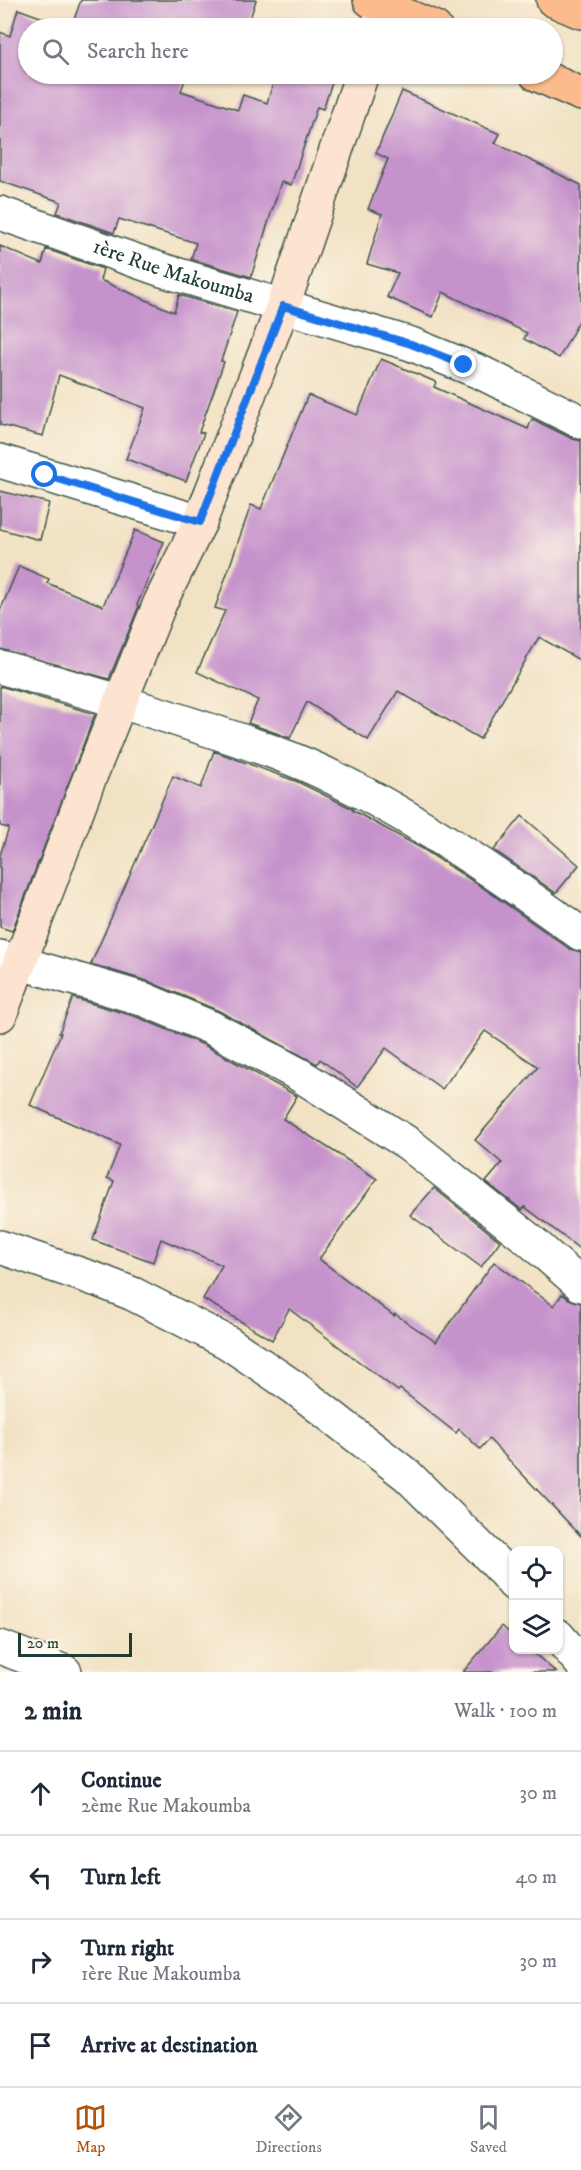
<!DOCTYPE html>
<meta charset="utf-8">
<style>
body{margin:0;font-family:"IM FELL DW Pica",serif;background:#f6f6f7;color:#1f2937}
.controls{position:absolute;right:18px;bottom:18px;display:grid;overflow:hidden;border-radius:12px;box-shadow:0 2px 4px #0004}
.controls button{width:54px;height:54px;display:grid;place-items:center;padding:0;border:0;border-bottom:2px solid #e0e1e3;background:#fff;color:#1f2937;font:30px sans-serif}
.scale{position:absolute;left:18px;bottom:15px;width:114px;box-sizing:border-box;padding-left:6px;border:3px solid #1f3d34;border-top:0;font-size:16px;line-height:21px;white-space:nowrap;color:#1f3d34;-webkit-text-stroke:4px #fcf5e5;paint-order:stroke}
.stop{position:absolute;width:18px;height:18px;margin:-14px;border:4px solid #1a73e8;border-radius:50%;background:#fff}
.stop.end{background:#1a73e8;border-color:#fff;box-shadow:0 2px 6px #0008}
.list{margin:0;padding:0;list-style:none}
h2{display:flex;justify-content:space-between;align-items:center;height:78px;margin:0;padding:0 24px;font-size:26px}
h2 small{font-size:20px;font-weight:400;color:#747a83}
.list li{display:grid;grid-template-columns:39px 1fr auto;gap:18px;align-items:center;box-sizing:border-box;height:84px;padding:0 24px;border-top:2px solid #e0e1e3}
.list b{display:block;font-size:22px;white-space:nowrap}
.list p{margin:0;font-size:20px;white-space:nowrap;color:#747a83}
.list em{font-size:20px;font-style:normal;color:#747a83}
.icon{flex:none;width:33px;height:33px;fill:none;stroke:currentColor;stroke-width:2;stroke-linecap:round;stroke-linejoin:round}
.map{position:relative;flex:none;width:581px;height:1672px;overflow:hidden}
.search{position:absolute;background:#fff;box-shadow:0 2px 4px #0004;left:18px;right:18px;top:18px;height:66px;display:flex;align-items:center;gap:15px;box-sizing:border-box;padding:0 21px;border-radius:33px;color:#747a83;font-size:22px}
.sheet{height:414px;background:#fff}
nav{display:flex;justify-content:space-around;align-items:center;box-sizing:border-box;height:84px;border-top:2px solid #e0e1e3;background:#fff;font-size:16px;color:#747a83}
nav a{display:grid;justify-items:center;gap:3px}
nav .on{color:#b45309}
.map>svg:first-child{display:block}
</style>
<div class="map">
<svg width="581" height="1672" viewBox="0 0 581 1672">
<rect width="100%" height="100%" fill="#fcf5e5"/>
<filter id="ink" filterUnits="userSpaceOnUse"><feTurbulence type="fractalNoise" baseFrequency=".0167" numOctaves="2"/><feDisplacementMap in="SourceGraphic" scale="12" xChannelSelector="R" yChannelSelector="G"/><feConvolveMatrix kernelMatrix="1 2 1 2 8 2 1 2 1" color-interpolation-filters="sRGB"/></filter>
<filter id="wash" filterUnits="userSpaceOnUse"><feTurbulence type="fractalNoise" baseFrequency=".008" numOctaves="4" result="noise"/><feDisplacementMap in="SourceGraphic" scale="24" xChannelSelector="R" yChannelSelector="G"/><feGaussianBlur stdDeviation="1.35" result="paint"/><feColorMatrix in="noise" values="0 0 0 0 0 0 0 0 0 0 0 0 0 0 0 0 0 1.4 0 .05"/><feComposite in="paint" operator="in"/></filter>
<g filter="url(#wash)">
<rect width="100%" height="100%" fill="#f2e2c4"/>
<g id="blocks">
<g fill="#c692cc">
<path d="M81 0H256L247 28H71Z"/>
<path d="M18 9 71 28H28V74H187L181 91 238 110 243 95 267 103 276 74H335L323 109 317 107 291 185 281 182 251 277 191 259 196 243 119 219 114 233 57 213 61 202 0 181V32L10 36Z"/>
<path d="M402 91 500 134 495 143 581 185V317L559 358 524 339 527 333 443 292 433 317 387 297 398 273 367 264 382 214 368 209 388 159 376 153Z"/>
<path d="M0 246 42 264 46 249 103 269 100 280 174 312 179 295 237 312 221 361 224 362 199 432 204 433 186 481 126 459 145 408 59 375 43 436 0 425Z"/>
<path d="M381 359 436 382 434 387 528 429 532 419 573 439 581 441V661L539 637 480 739 398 691 368 740 307 702 290 738 248 723 258 700 197 672 225 611 215 608 251 505 261 509 308 395 357 415Z"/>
<path d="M0 491 49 503 40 540 0 529Z"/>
<path d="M135 530 164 542 137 605 139 606 109 679 0 649V611L19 566 49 579 47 583 103 606Z"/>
<path d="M0 686 95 714 12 931 0 927V855L9 828 0 826Z"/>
<path d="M214 751 298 782 353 809 352 810 423 849 482 887 570 949 581 952V1250L525 1207 522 1210 486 1182 502 1163 475 1140 538 1067 485 1031 442 1089 386 1048 357 1087 320 1059 317 1064 219 1011 150 982 91 964 173 776 201 788Z"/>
<path d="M522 816 579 865 556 893 494 850Z"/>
<path d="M73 998 137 1017 204 1045 297 1096 283 1119 377 1179 319 1259 394 1316 395 1314 436 1342 494 1262 554 1306 562 1294 569 1299 581 1303V1536L489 1439 480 1449 459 1429 456 1433 400 1389 398 1391 289 1309 272 1340 203 1299 222 1265 161 1239 153 1262 93 1240 114 1181 107 1178 120 1145 30 1105 61 1033H59Z"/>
<path d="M434 1188 500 1241 481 1267 410 1215Z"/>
<path d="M502 1626 513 1636V1650H530L556 1672H463Z"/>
</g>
</g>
</g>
<g filter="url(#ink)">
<use href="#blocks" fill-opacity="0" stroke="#3f564a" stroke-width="1.5"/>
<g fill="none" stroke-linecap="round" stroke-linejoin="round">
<g stroke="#3f564a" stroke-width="36">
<g id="street">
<path id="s1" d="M0 213 162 270 411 344 482 373 581 422"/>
<path d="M0 461 200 522"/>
<path d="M0 667C70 686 140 707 209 730 252 744 295 758 336 779 423 822 503 878 581 934"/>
<path d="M0 957 143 999 212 1028 298 1074 409 1144 532 1242 581 1285"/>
<path d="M0 1247 100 1281 133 1294 227 1342 295 1388 408 1476 496 1563 514 1584"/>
<path d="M558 1636 581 1663"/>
<path d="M0 1647 65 1672"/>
</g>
</g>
<g stroke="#3f564a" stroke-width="36">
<g id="secondary">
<path d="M377 28 386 0"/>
<path d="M0 1015 86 787 160 603 200 522 283 306 362 74"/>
</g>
</g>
<g stroke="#3f564a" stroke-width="36">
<g id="primary">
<path d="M370 0 435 28"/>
<path d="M553 0 581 12"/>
<path d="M536 74 581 94"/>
</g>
</g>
<use href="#street" stroke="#fff" stroke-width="33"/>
<use href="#secondary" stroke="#fde4d1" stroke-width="33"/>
<use href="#primary" stroke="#fbbb8d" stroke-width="33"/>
</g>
</g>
<g fill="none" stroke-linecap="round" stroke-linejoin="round" filter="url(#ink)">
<path stroke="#1a73e8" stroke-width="8" d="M45 475 200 522 283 306 411 344 464 365"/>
</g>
<g text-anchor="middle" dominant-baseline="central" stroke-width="4.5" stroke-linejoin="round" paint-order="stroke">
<g font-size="21" fill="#1f3d34" stroke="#fcf5e5">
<text stroke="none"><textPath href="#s1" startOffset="183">1ère Rue Makoumba</textPath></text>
</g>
</g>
</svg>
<div class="controls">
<button><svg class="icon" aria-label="locate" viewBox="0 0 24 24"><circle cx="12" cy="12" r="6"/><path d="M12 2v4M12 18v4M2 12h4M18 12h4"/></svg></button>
<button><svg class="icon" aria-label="layers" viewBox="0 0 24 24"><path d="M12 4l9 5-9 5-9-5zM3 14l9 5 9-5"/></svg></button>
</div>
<div class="scale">20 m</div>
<div class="stop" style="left:45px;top:475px"></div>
<div class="stop end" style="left:464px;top:365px"></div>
<div class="search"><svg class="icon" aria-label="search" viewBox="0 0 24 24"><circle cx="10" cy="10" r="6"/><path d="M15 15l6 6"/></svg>Search here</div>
</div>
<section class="sheet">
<h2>2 min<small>Walk · 100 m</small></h2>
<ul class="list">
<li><svg class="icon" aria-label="ahead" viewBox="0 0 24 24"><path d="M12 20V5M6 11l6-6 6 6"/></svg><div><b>Continue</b><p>2ème Rue Makoumba</p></div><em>30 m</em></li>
<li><svg class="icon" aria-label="left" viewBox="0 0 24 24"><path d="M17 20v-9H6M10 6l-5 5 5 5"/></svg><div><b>Turn left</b></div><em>40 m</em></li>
<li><svg class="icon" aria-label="right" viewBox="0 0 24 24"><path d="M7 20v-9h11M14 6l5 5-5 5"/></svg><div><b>Turn right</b><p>1ère Rue Makoumba</p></div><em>30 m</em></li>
<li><svg class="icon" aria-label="arrive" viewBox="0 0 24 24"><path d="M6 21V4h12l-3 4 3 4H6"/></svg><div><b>Arrive at destination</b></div></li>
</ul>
</section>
<nav>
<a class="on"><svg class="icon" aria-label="map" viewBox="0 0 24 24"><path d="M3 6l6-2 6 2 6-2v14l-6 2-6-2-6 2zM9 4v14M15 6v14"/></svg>Map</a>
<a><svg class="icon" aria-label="directions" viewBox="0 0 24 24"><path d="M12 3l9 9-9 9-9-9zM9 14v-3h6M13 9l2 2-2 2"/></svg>Directions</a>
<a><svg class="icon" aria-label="saved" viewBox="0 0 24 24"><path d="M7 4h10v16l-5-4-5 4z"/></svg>Saved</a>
</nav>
